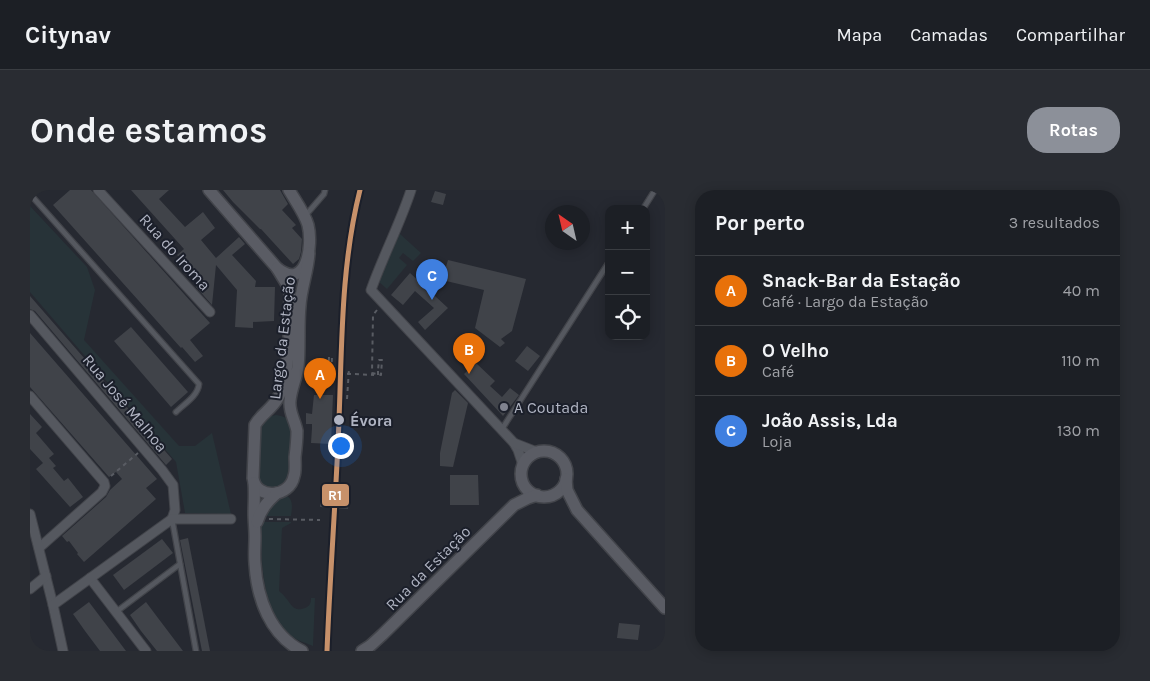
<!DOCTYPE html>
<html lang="pt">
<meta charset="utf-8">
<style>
body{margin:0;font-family:Karla,sans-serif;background:#292c32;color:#f1f3f6}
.controls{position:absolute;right:15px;top:15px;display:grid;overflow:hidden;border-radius:10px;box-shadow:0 2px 12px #0003}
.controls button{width:45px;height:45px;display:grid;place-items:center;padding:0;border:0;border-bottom:1px solid #3a3d42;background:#1c1f25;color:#f1f3f6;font:25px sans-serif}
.compass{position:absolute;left:515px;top:15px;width:45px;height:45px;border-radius:50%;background:#1c1f25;box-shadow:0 2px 12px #0003;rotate:326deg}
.you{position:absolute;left:310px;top:255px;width:18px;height:18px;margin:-12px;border:4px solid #fff;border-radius:50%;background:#1a73e8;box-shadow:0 0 0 8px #1a73e833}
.badge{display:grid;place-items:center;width:32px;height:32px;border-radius:50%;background:#8c9099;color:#fff;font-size:16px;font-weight:700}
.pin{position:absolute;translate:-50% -41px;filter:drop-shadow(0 1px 2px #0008)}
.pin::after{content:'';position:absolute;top:26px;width:18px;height:15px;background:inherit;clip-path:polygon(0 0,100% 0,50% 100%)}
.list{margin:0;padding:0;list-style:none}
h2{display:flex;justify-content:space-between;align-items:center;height:65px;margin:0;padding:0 20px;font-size:21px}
h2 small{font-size:16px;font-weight:400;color:#a0a2a7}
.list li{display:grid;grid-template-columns:32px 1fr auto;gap:15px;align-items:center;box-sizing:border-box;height:70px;padding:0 20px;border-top:1px solid #3a3d42}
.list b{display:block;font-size:19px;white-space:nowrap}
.list p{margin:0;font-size:16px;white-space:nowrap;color:#a0a2a7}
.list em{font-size:16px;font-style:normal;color:#a0a2a7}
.icon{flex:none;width:28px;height:28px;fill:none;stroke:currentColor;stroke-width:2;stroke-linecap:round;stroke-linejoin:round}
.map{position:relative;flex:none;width:635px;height:461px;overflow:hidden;border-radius:20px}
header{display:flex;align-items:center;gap:30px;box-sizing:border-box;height:70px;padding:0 25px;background:#1c1f25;border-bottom:1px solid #3a3d42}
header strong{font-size:24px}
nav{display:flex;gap:28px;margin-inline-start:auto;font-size:18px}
.intro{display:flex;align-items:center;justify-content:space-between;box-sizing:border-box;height:120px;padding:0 30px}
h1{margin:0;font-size:35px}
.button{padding:12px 22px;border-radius:20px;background:#8c9099;color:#fff;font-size:18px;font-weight:700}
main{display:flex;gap:30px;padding:0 30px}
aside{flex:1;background:#1c1f25;border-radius:20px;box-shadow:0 2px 12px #0003}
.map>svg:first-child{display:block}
</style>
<header>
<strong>Citynav</strong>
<nav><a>Mapa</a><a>Camadas</a><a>Compartilhar</a></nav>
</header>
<div class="intro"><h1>Onde estamos</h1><a class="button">Rotas</a></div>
<main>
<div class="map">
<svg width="635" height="461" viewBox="0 0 635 461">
<rect width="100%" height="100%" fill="#262931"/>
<g fill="#273338">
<path d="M0 16 57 77 65 100 54 150 149 256H165L182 243 201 324 155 323 146 272 0 102Z"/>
<path d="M370 44 391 63 383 71 373 63 369 68 377 75 357 99 348 91 366 48Z"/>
<path d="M246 225C254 226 257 228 262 235V286L257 294 240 301 226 291 228 237 234 228Z"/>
<path d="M256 305C264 310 262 318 261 326H231L239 313Z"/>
<path d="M231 332H261V333L252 338 249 401C251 403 254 405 255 407 261 413 263 423 275 418 280 416 281 413 281 408H285L283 456C273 452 263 449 256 442 231 417 231 365 231 332Z"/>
</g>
<g fill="#404349">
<path d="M40 0H61L180 133 160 150 173 166 165 172 152 157 151 158 23 15Z"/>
<path d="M101 0H139L129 9 155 37 173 22 185 38 171 50 186 68 209 47 215 54 202 65 226 91 225 97H245L244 131 223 132V138L205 137 207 100 186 75 182 115 166 97 172 92 147 65 154 59Z"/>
<path d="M193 0H250L258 14 252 20 266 35 262 38 272 49 271 62 269 69 263 74 231 39H230L203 12Z"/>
<path d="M405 1 416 4 413 15 401 12Z"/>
<path d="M418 70 496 89 482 141 471 149 475 153 470 157 445 138 454 100 412 90Z"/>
<path d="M380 83 418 118 395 140 388 132 404 118 385 101 373 115 361 105Z"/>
<path d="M0 106 142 269 136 275 5 121 0 119Z"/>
<path d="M101 137 158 202 141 217 84 151Z"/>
<path d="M0 143 127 289 116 298 126 309 54 372 47 364 48 363 39 351 37 352 32 346 76 307 80 300 92 289 86 282 79 287 0 197Z"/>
<path d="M497 156 510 166 498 181 485 171Z"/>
<path d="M446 173 465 191 460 196 472 207 480 198 489 205 473 226 434 184Z"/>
<path d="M425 200 438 213 423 277 410 276V263L422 203Z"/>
<path d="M284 205H303L301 254 281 253 282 238V234H276V223L282 224Z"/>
<path d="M0 224 12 237 6 243 24 264 19 268 26 276 23 278 34 291 38 288 53 307 40 317 6 279 13 273 0 259Z"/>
<path d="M420 285H448L449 315H420Z"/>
<path d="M290 301 319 303 318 319 290 317Z"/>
<path d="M158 348 180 461H172L150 350Z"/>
<path d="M132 349 143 363 94 400 83 385Z"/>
<path d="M59 412 84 445 96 461H70L55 441 43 424Z"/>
<path d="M116 412 128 428 153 461H127L111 441 100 425Z"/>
<path d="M589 433 610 435 608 450 587 448Z"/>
</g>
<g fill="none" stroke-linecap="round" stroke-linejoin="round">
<g stroke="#42444a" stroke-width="7">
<g id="lane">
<path d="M0 4 169 194C168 206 154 214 146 222"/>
<path d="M613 19 625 0"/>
<path d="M275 26 294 4 295 0"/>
<path d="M472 239 579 72"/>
<path d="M142 329 166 461"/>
<path d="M86 422 150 374"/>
</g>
</g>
<g stroke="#42444a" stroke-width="11">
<g id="street">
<path d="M68 0 180 122"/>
<path d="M381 0C370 34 353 66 341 100L484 253 488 260 493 275"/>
<path d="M0 125 132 280 143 295 145 320 142 329"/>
<path d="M0 206 74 292 75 296 72 302 9 358"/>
<path d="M484 253 507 262"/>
<path d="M0 324 23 415 33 461"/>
<path d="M60 388 116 461"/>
<path d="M0 399 16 386"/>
<path d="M23 415 142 329H201"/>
</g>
</g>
<g stroke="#42444a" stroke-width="14">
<g id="secondary">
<path d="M179 0 247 78C277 102 283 55 278 35 275 24 265 10 259 0"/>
<path d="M247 78 258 96 260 104C259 131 261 185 248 208 241 220 231 224 225 235L223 288C226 310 260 308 264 286 266 281 265 273 265 267 266 259 267 249 267 241 265 230 259 223 260 211 261 199 266 189 268 177 270 157 268 136 270 116 271 98 278 81 279 63"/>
<circle cx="514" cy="284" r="23"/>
<path d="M536 289 537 300 547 320 635 418"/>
<path d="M224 293C225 303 224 313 224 324 224 331 225 339 225 347 225 356 224 365 225 374 227 408 240 445 272 461"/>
<path d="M227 332C231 319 237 312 247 303"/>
<path d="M332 461 340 456 352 445 484 315 498 308 507 305"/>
</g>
</g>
<g stroke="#595c63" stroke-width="2" stroke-dasharray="4 4" stroke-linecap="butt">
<path d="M347 120 343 125 342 183 351 185 352 170H349L348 180"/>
<path d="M278 183H298L299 167H302L301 187"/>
<path d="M301 183 344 185"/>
<path d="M317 209 319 179"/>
<path d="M81 286 108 263"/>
<path d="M239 329 290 330"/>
</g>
<use href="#lane" stroke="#55585f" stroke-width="4.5"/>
<use href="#street" stroke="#55585f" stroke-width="9"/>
<use href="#secondary" stroke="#5a5c64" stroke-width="11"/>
<path stroke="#595c63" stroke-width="2" stroke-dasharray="4 4" stroke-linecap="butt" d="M348 185V180"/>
<g stroke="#1b1f2a" stroke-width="9">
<path id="rail-1" d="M297 461C300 384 306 307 309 230 312 153 311 75 330 0"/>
</g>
<use href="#rail-1" stroke="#c7916a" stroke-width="5"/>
</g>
<circle fill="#80838f" stroke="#1b1f2a" stroke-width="2" cx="474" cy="217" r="5"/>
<circle fill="#b0b4c2" stroke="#1b1f2a" stroke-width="2" cx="309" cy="230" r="6"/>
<g text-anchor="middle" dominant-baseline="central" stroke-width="4" stroke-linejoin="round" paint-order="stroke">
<g font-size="16" fill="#b0b4c2" stroke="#1b1f2a">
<text transform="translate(145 62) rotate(48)">Rua do Iroma</text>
<text transform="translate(252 148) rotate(-83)">Largo da Estação</text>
<text transform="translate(95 213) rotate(50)">Rua José Malhoa</text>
<text transform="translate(398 378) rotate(-45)">Rua da Estação</text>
</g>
<g font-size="16" fill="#b0b4c2" stroke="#1b1f2a" text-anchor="start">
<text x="484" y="217">A Coutada</text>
</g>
<g font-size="16" font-weight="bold" fill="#b0b4c2" stroke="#1b1f2a" text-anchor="start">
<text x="320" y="230">Évora</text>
</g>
</g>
<rect stroke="#1b1f2a" stroke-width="2" x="291" y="293" width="29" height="24" rx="5" fill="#c7916a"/>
<g font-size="14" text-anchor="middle" font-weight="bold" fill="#fff">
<text x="305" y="310">R1</text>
</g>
</svg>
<div class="controls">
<button>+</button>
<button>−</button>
<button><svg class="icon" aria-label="locate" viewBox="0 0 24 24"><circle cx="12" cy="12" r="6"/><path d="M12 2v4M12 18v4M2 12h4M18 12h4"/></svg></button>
</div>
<svg class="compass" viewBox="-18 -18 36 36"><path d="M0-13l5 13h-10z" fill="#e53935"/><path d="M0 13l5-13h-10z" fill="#a0a2a7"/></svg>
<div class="you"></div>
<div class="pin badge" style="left:290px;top:209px;background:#e8710a">A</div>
<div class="pin badge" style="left:439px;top:184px;background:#e8710a">B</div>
<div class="pin badge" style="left:402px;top:110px;background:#3f7fe0">C</div>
</div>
<aside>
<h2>Por perto<small>3 resultados</small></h2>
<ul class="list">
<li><span class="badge" style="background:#e8710a">A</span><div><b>Snack-Bar da Estação</b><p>Café · Largo da Estação</p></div><em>40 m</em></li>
<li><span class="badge" style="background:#e8710a">B</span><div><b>O Velho</b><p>Café</p></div><em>110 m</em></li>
<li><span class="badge" style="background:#3f7fe0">C</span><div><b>João Assis, Lda</b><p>Loja</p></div><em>130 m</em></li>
</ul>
</aside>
</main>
